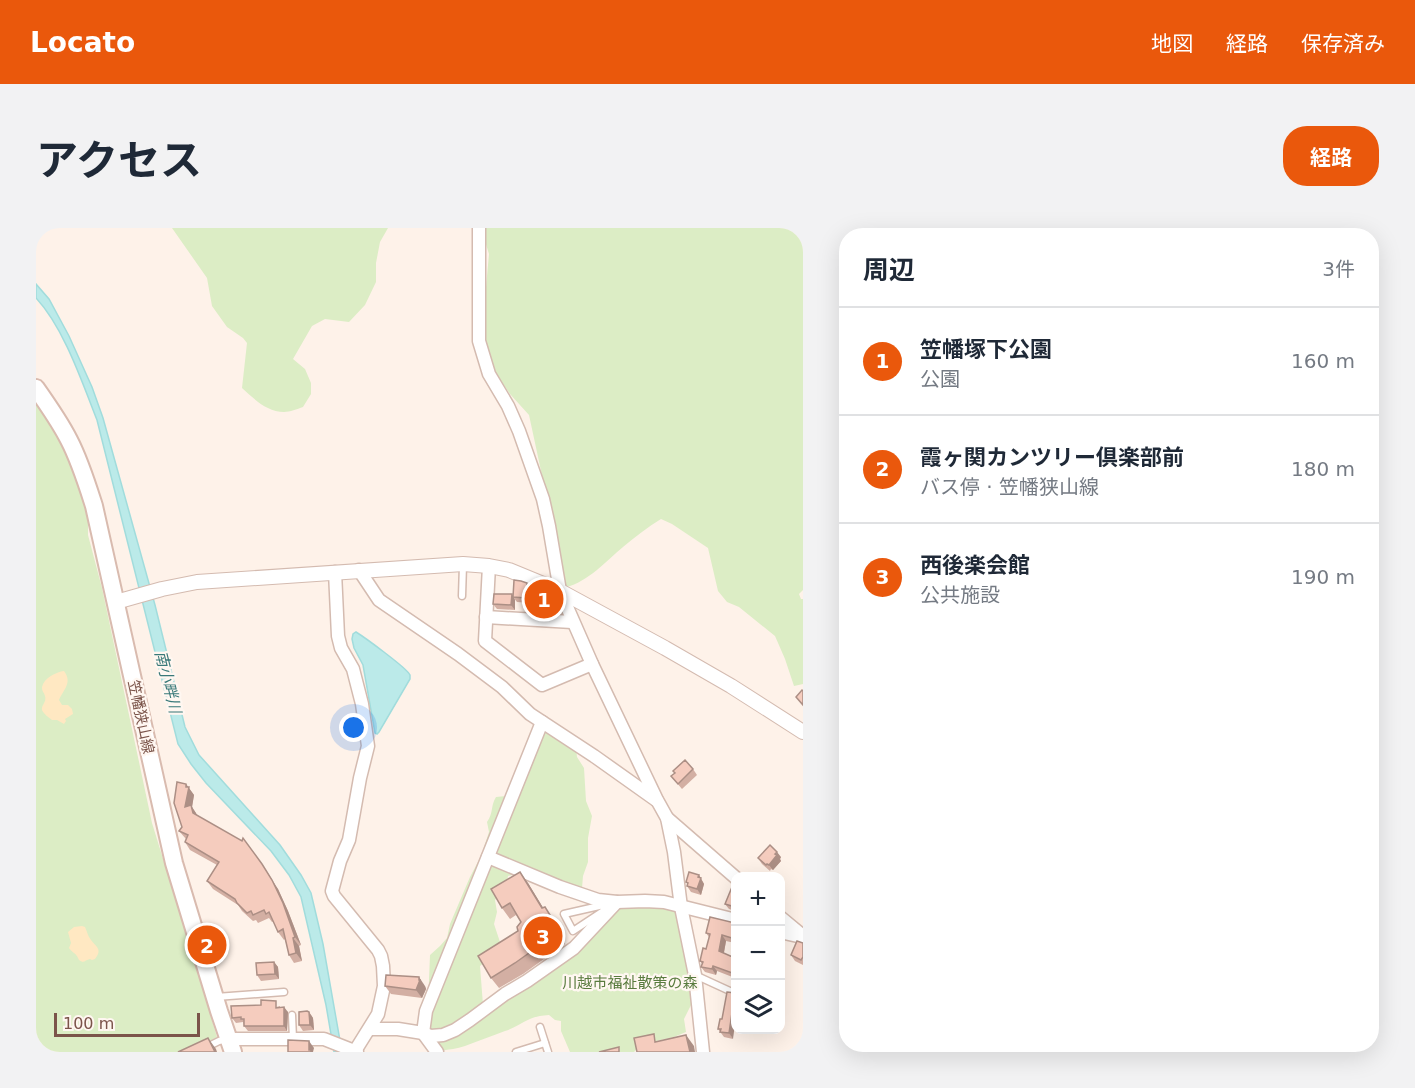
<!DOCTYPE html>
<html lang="ja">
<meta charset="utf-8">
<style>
body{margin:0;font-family:"DejaVu Sans","Noto Sans JP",sans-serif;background:#f2f2f3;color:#1f2937}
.controls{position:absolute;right:18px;bottom:18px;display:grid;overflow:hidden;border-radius:12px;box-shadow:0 6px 24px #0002}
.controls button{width:54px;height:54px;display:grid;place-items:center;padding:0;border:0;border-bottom:2px solid #e0e1e3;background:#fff;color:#1f2937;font:30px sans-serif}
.scale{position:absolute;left:18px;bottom:15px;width:146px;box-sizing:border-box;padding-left:6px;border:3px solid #7b544a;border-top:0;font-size:16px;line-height:21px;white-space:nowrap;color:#7b544a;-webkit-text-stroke:4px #fff7f1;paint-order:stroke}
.you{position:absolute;left:318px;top:500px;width:21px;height:21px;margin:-15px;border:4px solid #fff;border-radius:50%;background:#1a73e8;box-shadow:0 0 0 9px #1a73e833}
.badge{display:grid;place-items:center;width:39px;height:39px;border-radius:50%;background:#ea580c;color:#fff;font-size:20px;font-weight:700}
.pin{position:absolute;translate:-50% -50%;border:3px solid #fff;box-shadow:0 2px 6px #0006}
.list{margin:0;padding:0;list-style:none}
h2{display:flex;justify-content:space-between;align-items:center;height:78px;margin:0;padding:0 24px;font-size:26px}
h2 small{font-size:20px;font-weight:400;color:#747a83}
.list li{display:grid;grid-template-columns:39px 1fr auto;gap:18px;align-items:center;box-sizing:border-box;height:108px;padding:0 24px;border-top:2px solid #e0e1e3}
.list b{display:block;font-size:22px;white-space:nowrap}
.list p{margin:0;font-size:20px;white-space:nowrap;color:#747a83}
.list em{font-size:20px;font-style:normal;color:#747a83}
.icon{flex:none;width:33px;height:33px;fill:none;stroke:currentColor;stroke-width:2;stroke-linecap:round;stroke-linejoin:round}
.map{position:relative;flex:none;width:767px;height:824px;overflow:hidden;border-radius:24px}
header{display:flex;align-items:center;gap:36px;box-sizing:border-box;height:84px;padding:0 30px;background:#ea580c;color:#fff}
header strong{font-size:28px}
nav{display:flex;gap:33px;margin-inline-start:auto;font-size:21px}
.intro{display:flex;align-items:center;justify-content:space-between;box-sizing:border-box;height:144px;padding:0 36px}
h1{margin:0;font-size:42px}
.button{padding:15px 27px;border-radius:24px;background:#ea580c;color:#fff;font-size:21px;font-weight:700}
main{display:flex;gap:36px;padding:0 36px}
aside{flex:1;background:#fff;border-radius:24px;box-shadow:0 6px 24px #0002}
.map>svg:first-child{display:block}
</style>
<header>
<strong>Locato</strong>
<nav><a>地図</a><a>経路</a><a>保存済み</a></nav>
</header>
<div class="intro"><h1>アクセス</h1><a class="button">経路</a></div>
<main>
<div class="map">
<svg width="767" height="824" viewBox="0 0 767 824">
<rect width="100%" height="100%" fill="#fef2e9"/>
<g fill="#dcedc5">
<path d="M136 0H352L344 14 340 35V54L329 77 313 94 289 91 276 98 257 131 269 141 275 155V166L267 179C261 181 254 184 248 184 231 184 218 171 206 160L211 115 207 110 191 99 176 78 171 50Z"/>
<path d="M450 0H767V362L763 366 765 371H767V456L758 458 749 431 739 408 703 379 691 374 682 363 672 320 636 296 625 291C612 299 599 309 587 319 570 333 552 354 530 359L493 187 474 166 461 147 450 120V59L453 26 448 10Z"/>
<path d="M0 174 15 197 20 200 26 213 52 280V307L66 360 116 595 161 741H163L168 757 166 759 181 809 155 824H0Z"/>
<path d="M518 496 540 520 541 529 548 540 550 573 556 588 552 610V634L547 648 546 660 539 668 481 646 472 648 470 658 459 672 461 684 458 696 464 714 459 726 444 738 447 777 464 774 583 679 593 677 636 679 646 687 658 771 648 791 650 804 638 809 606 816 598 824H534L525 803V793L519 792 513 787C491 788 487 797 469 803 456 808 442 813 429 818 421 821 413 821 405 823L391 802 394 727 404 718 411 710 414 696 434 649 445 628 453 604 451 594C458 584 454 579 460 569L470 568 489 521 500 504Z"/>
</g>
<g fill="#ffe8c2">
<path d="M28 443C37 455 27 462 23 472L26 477H32L36 481 37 486 29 491 30 493 28 496 21 492H16C13 490 7 485 6 482 5 477 11 474 9 468 8 464 6 464 6 459 8 450 20 444 28 443Z"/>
<path d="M46 698 49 699C50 701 52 707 53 709 58 718 68 720 59 731L56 732 54 731C49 732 48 736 43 732 40 724 36 725 33 720L35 715 32 704 38 699Z"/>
</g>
<g fill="#bbeae9" stroke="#a1dcdc" stroke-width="1.5">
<path d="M0 56 13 71 33 108 56 159 67 190 119 377 149 499 163 527 244 617 265 647 275 665 287 716 306 824H298L290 777 265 669 253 647 235 623 170 555 155 536 142 516 61 192C46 154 28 100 0 70Z"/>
<path d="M320 404C328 409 371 440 374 447 374 448 374 450 374 451L343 504 341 506 339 505 327 437 318 420 316 411 317 406Z"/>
</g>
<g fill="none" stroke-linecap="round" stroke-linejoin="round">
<g stroke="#d4bbb0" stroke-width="9">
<g id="service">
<path d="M426 368 427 337"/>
<path d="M581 674 537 703 528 686Z"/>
<path d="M659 747 696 764"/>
<path d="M180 769 248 764"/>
<path d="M256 787 257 811"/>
<path d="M504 799 512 824"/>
<path d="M161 824 183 813 191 811"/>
<path d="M480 824 509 815"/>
</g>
</g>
<g stroke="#d4bbb0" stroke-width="15">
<g id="minor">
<path d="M443 0V113L453 146 472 178 483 203 507 271 513 298 524 363 556 436 621 572 631 590 638 624 645 679 659 747 667 824"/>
<path d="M453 338 449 413 506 457 556 436"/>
<path d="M323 342 343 372 422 426 466 459 494 486 558 528 620 572"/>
<path d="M299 344 302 408 305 420 317 441 326 476 332 518 324 550 313 612 304 633 296 663 298 668 342 722 345 728 347 738 348 758 342 786 319 823"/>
<path d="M450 389 536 394"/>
<path d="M631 590 700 650"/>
<path d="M452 629 524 659 562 672 581 674 609 673 628 674 700 692"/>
<path d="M744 689 767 708"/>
<path d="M744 704 766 709"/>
<path d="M334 801H362L387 805 390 783 506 494"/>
<path d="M387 805 395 808 407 807 419 802 434 792 469 766 491 753 538 720 581 674"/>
<path d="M387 805 401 824"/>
<path d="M193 811H288L321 824"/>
</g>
</g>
<g stroke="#d4bbb0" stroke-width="16">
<path id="tertiary" d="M80 374 126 361 161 354 427 336 453 338 473 342 524 363 629 420 695 458 767 504"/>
</g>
<g stroke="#d9bbaf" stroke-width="20">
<path id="secondary" d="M0 160C12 177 24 194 33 212 44 233 51 256 58 278L138 635 183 783 197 824"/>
</g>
<use href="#service" stroke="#fff" stroke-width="6"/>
<use href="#minor" stroke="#fff" stroke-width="12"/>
<use href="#tertiary" stroke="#fff" stroke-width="14"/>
<use href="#secondary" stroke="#fff" stroke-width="16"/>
</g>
<g fill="#d3afa3">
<path d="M495 361 494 375 481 374 477 369Z"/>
<path d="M476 366 479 372V382L461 381 457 376Z"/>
<path d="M657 541 661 547 646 561 635 548 639 545Z"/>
<path d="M150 556 158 567 156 579 161 587 242 661 252 683 265 717 263 718 266 733 258 735 253 727 249 711 248 712 242 704 238 693 236 694 233 690 222 695 220 692 217 693 206 683 202 677 177 661 171 653 181 637 154 622 149 614 150 611 143 603 146 599Z"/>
<path d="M745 629 744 631 745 633 737 642 735 641 734 643 726 636 722 630Z"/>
<path d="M663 647 668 656 665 667 655 664 651 658 652 656 650 654Z"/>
<path d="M492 655 507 680 516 690 526 706 524 708 529 716 487 746 463 760 455 750 482 703 485 694 480 687 474 691 466 680Z"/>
<path d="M699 659V683L693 681 689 676Z"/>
<path d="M699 695V715L690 713 688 725 699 730V750L681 743 680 747 669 744 665 739 666 736 664 733 670 721 673 709 670 705Z"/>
<path d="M767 715V737L759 733 755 727Z"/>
<path d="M238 734 242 739 243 751 225 753 221 747Z"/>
<path d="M349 758H389L390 761 386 770 355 766Z"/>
<path d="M244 778V780L252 784 251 803H212L208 798 207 794 200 795 196 790Z"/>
<path d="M273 784 277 790 278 802 267 803 263 797Z"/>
<path d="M686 791 697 811 688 809 682 801Z"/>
</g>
<g fill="#ac8f85">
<path d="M491 355 495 361 494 375 490 370Z"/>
<path d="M476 366 479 372V382L475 377Z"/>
<path d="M150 556 158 567 156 579 160 585 163 593 149 579Z"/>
<path d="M741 624 745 629 744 631 745 633 737 642 733 637Z"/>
<path d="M226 636 242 661 252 683 265 717 259 709Z"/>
<path d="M484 644 492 655 514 691 506 680Z"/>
<path d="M663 647 668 656 665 667 661 661Z"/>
<path d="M686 707 690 713 687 729 683 723Z"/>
<path d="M257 710 263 718 266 733 260 725Z"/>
<path d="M238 734 242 739 243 751 239 746Z"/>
<path d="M677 738 681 743 680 747 676 741Z"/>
<path d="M383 749 389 758 390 761 386 770 380 762Z"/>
<path d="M699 769V796L697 811 693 805Z"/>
<path d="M248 779 252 784 251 803 248 798Z"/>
<path d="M273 784 277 790 278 802 274 797Z"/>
<path d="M650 807 658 818 659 824H654Z"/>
<path d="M172 810 180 821 181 824H179Z"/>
<path d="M273 813 278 820 277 824H274L273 822Z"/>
</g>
<g fill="#f5ccbe" stroke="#ac8f85" stroke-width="1.5">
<path d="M478 352 485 353 491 355 490 370 477 369Z"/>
<path d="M458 366H476L475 377 457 376Z"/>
<path d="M766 462 767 463V477L760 469Z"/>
<path d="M649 532 657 541 642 556 635 548 639 545 637 543Z"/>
<path d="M141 554 150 556V559H153L149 579 155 577 157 585 206 613 207 610 226 636 236 652 247 675 259 709 257 710 260 725 253 727 247 701 242 704 233 684 230 686 228 682 217 687 215 683 211 685 201 675 199 671 171 653 183 634 149 614 152 607 143 603 146 599 138 575Z"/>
<path d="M734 617 741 624 739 626 741 627 733 637 731 636 730 637 722 630Z"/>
<path d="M484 644 506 680 509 679 519 695 516 697 521 705 479 735 455 750 442 728 482 703 481 699 485 694 474 675 466 680 455 661Z"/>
<path d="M653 644 663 647 662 649 665 650 661 661 651 658 652 655 650 654Z"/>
<path d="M696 659H699V679L689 676Z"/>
<path d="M674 689 699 695V711L686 707 683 723 699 730V746L677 738 676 741 665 739 667 734 664 733 667 720 670 721 674 706 670 705Z"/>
<path d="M761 713 767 715V729L765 732 755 727Z"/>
<path d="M238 734 239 746 221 747 220 735Z"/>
<path d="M350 747 383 749V752H384L380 762 349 758Z"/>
<path d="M691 764 699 765 693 805 684 804 685 801H682L684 791H686Z"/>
<path d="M225 772 240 773V780L248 779V798H208V791H205V789L196 790 195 778 225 777Z"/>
<path d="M271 783 273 784 274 797H263V784Z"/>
<path d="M618 806 619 814 650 807 654 824H601L598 810Z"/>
<path d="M172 810 179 824H142Z"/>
<path d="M252 812 273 813V822H275V824H252Z"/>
<path d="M583 819V824H563Z"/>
</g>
<g text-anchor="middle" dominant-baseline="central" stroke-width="4.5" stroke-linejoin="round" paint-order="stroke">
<g font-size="15" fill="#7b544a" stroke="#fff7f1">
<text transform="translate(105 489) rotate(78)">笠幡狭山線</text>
</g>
<g font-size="15" fill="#597b3e" stroke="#fff7f1">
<text x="594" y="755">川越市福祉散策の森</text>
</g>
<g font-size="16" font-style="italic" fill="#397979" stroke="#fff7f1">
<text transform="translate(132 454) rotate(76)">南小畔川</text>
</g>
</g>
</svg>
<div class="controls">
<button>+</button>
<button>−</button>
<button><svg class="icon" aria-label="layers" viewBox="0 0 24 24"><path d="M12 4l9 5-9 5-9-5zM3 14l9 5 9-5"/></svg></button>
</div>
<div class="scale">100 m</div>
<div class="you"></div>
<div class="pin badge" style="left:508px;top:371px">1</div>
<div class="pin badge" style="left:171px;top:717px">2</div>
<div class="pin badge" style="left:507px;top:708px">3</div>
</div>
<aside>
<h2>周辺<small>3件</small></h2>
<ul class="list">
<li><span class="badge">1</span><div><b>笠幡塚下公園</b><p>公園</p></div><em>160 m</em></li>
<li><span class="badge">2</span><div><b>霞ヶ関カンツリー倶楽部前</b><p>バス停 · 笠幡狭山線</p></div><em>180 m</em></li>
<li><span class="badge">3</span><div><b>西後楽会館</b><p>公共施設</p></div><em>190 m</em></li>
</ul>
</aside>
</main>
